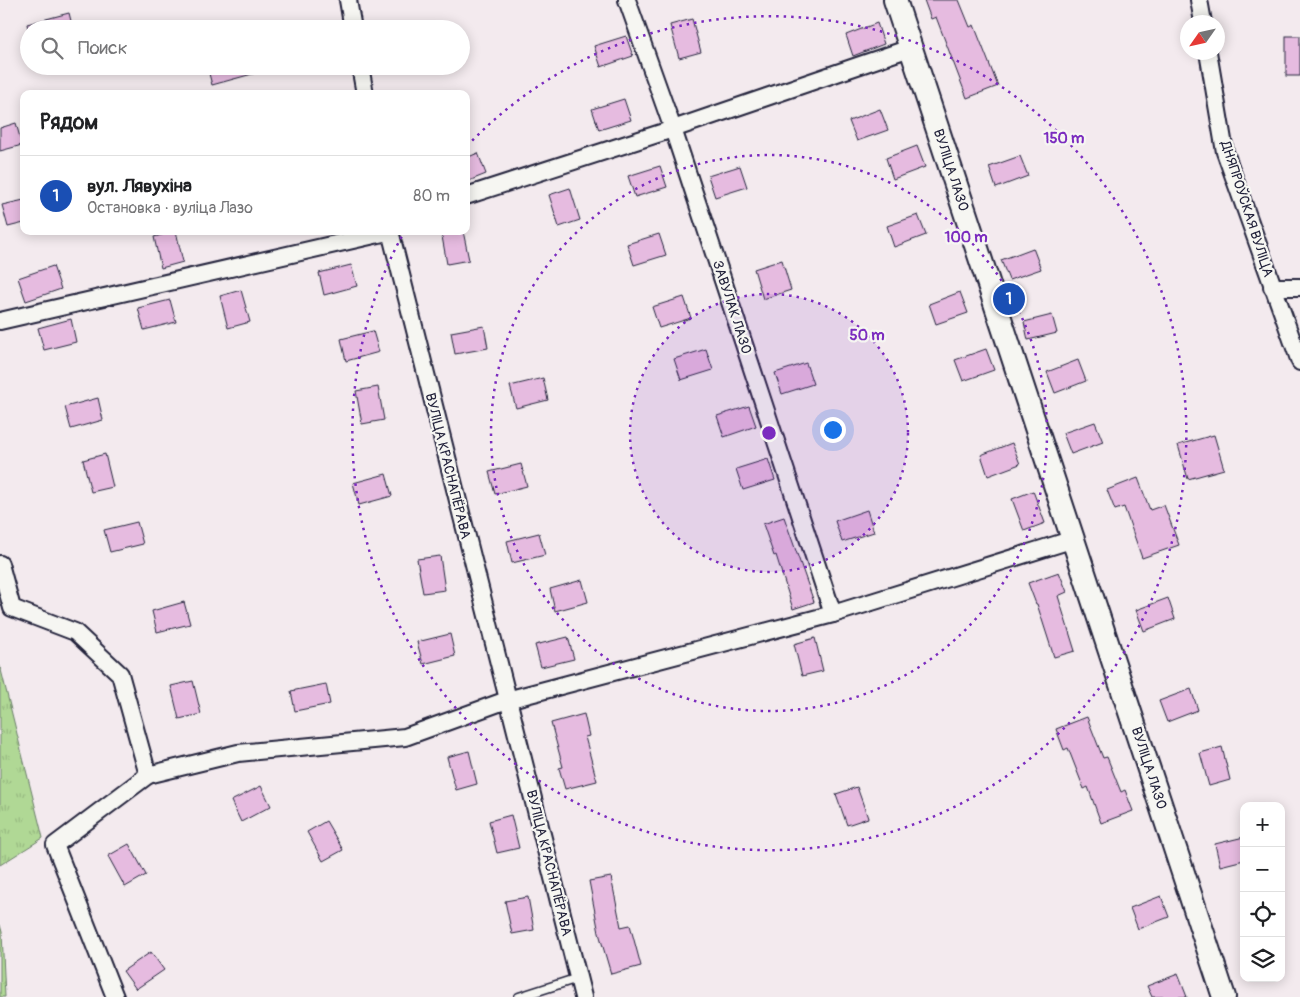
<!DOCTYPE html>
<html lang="ru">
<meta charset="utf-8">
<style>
body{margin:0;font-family:Pangolin,sans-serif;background:#f6f6f6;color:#202124}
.controls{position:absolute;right:15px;bottom:15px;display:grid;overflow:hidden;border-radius:10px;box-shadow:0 2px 12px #0003}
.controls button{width:45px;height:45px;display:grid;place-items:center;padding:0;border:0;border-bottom:1px solid #e0e0e0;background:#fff;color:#202124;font:25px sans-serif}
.compass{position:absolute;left:1180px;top:15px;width:45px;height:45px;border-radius:50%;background:#fff;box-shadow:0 2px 12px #0003;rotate:236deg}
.you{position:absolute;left:832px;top:429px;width:18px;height:18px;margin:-12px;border:4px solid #fff;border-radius:50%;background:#1a73e8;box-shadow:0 0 0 8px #1a73e833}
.badge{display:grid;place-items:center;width:32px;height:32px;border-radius:50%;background:#b45309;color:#fff;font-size:16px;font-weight:700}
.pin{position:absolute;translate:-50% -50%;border:2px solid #fff;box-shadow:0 1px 5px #0006}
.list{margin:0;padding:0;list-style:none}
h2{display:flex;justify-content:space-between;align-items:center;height:65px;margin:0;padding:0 20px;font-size:21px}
h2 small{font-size:16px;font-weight:400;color:#757577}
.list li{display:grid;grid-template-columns:32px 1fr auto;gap:15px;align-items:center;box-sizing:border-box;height:80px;padding:0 20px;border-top:1px solid #e0e0e0}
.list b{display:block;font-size:19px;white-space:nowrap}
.list p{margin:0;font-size:16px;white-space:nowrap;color:#757577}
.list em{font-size:16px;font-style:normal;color:#757577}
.icon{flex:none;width:28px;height:28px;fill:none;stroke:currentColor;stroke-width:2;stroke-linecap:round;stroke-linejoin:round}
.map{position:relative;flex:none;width:1300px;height:997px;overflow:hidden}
.search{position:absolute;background:#fff;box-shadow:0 2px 12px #0003;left:20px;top:20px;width:450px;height:55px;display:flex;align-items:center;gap:12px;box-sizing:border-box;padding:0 18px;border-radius:28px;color:#757577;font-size:19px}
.panel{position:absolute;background:#fff;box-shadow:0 2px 12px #0003;left:20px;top:90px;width:450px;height:145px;border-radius:10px}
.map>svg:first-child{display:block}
</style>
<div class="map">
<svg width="1300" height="997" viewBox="0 0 1300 997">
<defs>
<pattern id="grass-tufts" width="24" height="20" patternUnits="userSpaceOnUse" patternTransform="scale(1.25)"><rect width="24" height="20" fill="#b0d895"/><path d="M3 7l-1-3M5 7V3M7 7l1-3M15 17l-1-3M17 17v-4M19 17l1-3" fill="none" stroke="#97b981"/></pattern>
<pattern id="forest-firs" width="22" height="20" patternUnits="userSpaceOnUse" patternTransform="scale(1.25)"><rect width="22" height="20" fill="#b0d895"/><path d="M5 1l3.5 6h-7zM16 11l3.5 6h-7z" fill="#97b981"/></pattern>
</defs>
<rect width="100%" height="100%" fill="#f3eaee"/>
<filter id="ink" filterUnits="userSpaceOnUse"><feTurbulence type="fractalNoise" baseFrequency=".02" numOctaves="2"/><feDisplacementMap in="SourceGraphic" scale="10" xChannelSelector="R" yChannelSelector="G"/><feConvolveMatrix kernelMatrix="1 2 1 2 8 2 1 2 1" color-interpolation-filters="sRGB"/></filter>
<g filter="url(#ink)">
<path fill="url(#grass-tufts)" stroke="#697d68" d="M0 666 43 838 0 865Z"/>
<path fill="url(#forest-firs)" stroke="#697d68" d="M0 925 2 932 5 997H0Z"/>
<g fill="#e6bbe0" stroke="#22223b">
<path d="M924 0H959L970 27 974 25 998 86 967 98 936 17 931 19Z"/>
<path d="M69 13 73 29H28L27 24Z"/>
<path d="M692 19 701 52 679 58 670 25Z"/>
<path d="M877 23 884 44 853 56 846 35Z"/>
<path d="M626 36 633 56 601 67 594 46Z"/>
<rect x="1286" y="36" width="14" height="40"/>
<path d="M207 66H263V71L212 85Z"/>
<path d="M624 99 631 120 599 130 592 109Z"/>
<path d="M880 109 888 130 857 141 849 121Z"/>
<path d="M16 123 22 145 0 151V128Z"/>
<path d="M917 146 925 167 893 179 886 158Z"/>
<path d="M478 153 486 174 466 182V158Z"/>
<path d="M1020 156 1028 176 996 188 989 167Z"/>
<path d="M660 166 667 187 635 197 628 176Z"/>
<path d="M740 166 747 187 715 197 708 176Z"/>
<path d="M570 188 580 220 559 227 549 195Z"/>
<path d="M24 200V223L8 227 2 205Z"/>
<path d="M918 215 926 235 894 247 887 226Z"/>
<path d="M176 231 183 262 161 268 154 237Z"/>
<path d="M441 231H463L469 260 447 264Z"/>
<path d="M659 234 666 255 634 265 627 244Z"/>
<path d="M1033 248 1041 269 1009 280 1001 260Z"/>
<path d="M782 260 791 290 763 299 754 269Z"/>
<path d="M351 265 357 286 324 295 319 273Z"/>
<path d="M53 266 61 289 26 301 18 278Z"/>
<path d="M241 290 250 322 228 328 220 296Z"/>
<path d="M960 292 968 313 936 324 929 304Z"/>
<path d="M684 297 691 318 659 328 652 307Z"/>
<path d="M170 300 176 322 144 330 138 308Z"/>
<path d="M1052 315 1057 333 1028 340 1024 322Z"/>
<path d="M71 319 76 342 44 350 38 328Z"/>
<path d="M484 326 488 348 455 354 451 332Z"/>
<path d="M373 331 379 352 346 361 341 339Z"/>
<path d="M706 349 713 370 681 380 674 359Z"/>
<path d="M986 349 994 370 963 381 955 360Z"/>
<path d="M1078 360 1086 381 1055 393 1047 372Z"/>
<path d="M806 363 813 384 782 394 775 373Z"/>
<path d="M543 378 548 400 516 408 510 386Z"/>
<path d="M378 387 384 420 362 424 356 391Z"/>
<path d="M98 398 103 420 71 429 65 407Z"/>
<path d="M749 406 756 426 724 437 717 416Z"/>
<path d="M1095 422 1103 442 1071 454 1063 433Z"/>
<path d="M1214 435 1224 469 1188 479 1178 445Z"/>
<path d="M1012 443 1020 464 988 476 981 455Z"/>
<path d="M105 454 113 487 91 492 83 460Z"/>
<path d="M768 459 775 480 743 490 736 469Z"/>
<path d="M521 464 527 486 495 494 489 472Z"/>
<path d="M386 474 392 496 359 505 353 483Z"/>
<path d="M1138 478 1150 510 1164 505 1179 545 1142 558 1124 507 1115 510 1107 490Z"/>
<path d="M1033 491 1045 523 1024 531 1012 499Z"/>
<path d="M867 510 874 532 842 542 835 521Z"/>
<path d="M784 517 814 602 793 609 776 555 774 556 763 524Z"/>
<path d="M137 522 143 544 110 552 104 530Z"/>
<path d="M539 533 545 555 512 563 507 541Z"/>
<path d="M440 556 445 590 423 593 417 559Z"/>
<path d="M1059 572 1067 592 1058 596 1075 651 1054 657 1037 604H1036L1028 583Z"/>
<path d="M582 580 588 602 555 611 550 589Z"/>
<path d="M1168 598 1175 619 1144 631 1136 610Z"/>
<path d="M184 602 190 624 157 632 152 611Z"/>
<path d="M450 634 455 656 423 664 417 642Z"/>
<path d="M568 637 574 659 541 667 535 645Z"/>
<path d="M815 638 823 671 802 676 794 644Z"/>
<path d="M193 681 201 714 179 719 171 686Z"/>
<path d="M326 684 330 704 295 711 291 691Z"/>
<path d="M1191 689 1198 710 1167 722 1159 701Z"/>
<path d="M584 714 589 736 585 737 597 781 565 789 559 768 563 767 551 723Z"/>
<path d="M1087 717 1103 758 1107 757 1121 792 1125 790 1133 811 1101 823 1088 787 1084 789 1068 748 1064 750 1056 729Z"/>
<path d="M1222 747 1230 780 1209 786 1200 753Z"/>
<path d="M469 751 477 784 456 790 447 757Z"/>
<path d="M261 786 271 806 241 822 231 801Z"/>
<path d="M857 787 868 818 847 825 836 794Z"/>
<path d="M511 815 519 848 497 853 489 821Z"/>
<path d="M326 821 343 850 323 861 307 832Z"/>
<path d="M1244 837V860L1220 866 1215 844Z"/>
<path d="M129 844 146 875 125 887 108 856Z"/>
<path d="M611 877 621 927 630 925 641 966 611 974 599 933 589 881Z"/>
<path d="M1161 896 1169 917 1138 929 1130 908Z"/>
<path d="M528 897 534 930 512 934 505 901Z"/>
<path d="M151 952 164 970 136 989 123 971Z"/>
<path d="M1178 974 1187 997H1152L1147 986Z"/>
</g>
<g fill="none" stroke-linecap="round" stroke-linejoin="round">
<g stroke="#22223b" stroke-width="11">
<path id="service" d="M519 997 578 978"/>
</g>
<g stroke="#22223b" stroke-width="20">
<g id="minor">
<path d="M348 0 353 29"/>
<path d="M627 0 673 129 833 614"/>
<path d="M1199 0 1203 22"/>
<path d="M1208 52 1225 152 1300 362"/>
<path d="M360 66 365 94"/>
<path d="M466 196 673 129 910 48"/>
<path d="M390 231 583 997"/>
<path d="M1272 287H1300"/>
<path d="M0 321 392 231"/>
<path d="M0 564 12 608 75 632 120 674 148 775 55 845 115 997"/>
<path d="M148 775 238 753 405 737 507 700 833 614 1074 539"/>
</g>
</g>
<g stroke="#22223b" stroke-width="26">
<path id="secondary" d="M895 0 1224 997"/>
</g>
<use href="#service" stroke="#f6f6f2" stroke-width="8"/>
<use href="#minor" stroke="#f6f6f2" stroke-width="16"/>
<use href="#secondary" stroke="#f6f6f2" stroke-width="22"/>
</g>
</g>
<circle cx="769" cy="433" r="139" fill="#7b2cbf" fill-opacity=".12"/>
<g fill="none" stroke="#7b2cbf" stroke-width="2.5" stroke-dasharray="2.5 5">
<circle cx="769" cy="433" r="139"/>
<circle cx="769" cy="433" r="278"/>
<path d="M467 146A417 417 0 1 1 403 234"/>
</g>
<g text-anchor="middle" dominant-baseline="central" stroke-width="4.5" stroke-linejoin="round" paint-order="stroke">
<g font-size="14" fill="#22223b" stroke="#f6f6f2">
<text transform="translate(951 170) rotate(72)">ВУЛІЦА ЛАЗО</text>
<text transform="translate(1247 209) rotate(72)">ДНЯПРОЎСКАЯ ВУЛІЦА</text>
<text transform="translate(732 307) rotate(72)">ЗАВУЛАК ЛАЗО</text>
<text transform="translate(448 466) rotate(76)">ВУЛІЦА КРАСНАПЁРАВА</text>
<text transform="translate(1149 768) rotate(72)">ВУЛІЦА ЛАЗО</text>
<text transform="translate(549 863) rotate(76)">ВУЛІЦА КРАСНАПЁРАВА</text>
</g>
</g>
<circle cx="769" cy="433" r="8" fill="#7b2cbf" stroke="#f6f6f2" stroke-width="2.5"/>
<g font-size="15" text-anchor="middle" font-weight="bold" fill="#7b2cbf" stroke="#f6f6f2" stroke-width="4.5" stroke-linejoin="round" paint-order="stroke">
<text x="1064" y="143">150 m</text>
<text x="966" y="242">100 m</text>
<text x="867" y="340">50 m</text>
</g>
</svg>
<div class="controls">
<button>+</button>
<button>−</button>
<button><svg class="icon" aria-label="locate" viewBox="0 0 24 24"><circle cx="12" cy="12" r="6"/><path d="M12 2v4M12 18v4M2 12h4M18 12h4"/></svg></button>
<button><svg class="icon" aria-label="layers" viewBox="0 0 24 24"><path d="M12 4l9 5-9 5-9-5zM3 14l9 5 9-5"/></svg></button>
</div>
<svg class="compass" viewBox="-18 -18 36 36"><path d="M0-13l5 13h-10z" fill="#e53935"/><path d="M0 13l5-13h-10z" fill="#757577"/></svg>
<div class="you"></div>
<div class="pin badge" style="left:1009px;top:299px;background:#1a4fb4">1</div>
<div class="search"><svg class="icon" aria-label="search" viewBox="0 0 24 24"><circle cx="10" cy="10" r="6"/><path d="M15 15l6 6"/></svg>Поиск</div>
<section class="panel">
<h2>Рядом<small></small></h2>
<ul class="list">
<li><span class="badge" style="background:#1a4fb4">1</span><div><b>вул. Лявухіна</b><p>Остановка · вуліца Лазо</p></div><em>80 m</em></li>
</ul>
</section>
</div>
